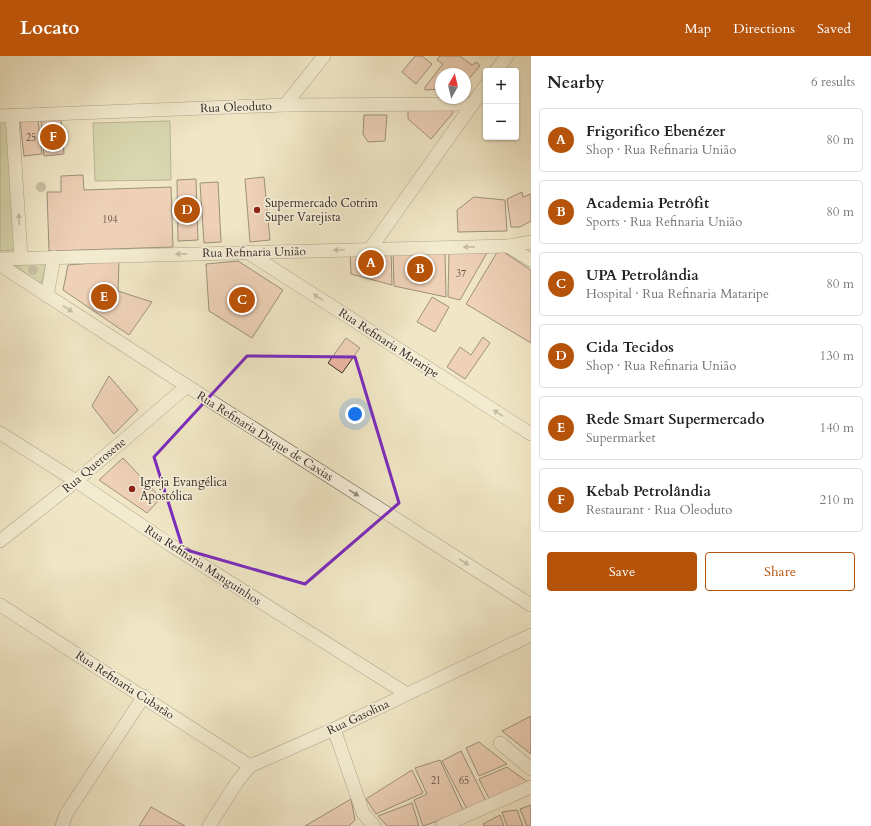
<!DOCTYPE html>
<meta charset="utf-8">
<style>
body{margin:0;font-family:Cardo,serif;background:#f6f6f6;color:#222}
.controls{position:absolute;right:12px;top:12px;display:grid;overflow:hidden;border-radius:4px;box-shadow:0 1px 3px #0004}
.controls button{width:36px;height:36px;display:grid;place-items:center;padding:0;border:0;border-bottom:1px solid #e0e0e0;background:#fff;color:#222;font:20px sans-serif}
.compass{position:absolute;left:435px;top:12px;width:36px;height:36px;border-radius:50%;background:#fff;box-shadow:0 1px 3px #0004;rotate:8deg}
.you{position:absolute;left:355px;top:358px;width:14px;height:14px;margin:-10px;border:3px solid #fff;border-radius:50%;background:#1a73e8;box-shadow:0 0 0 6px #1a73e833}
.badge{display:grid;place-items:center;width:26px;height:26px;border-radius:50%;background:#b45309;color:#fff;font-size:13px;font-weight:700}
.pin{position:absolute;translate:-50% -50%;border:2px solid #fff;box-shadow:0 1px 4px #0006}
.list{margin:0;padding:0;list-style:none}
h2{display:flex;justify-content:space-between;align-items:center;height:52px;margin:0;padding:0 16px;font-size:17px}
h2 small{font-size:13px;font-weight:400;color:#767676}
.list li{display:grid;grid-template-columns:26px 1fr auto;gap:12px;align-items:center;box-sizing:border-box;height:64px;margin:0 8px 8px;padding:0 8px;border:1px solid #e0e0e0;border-radius:4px}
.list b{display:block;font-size:15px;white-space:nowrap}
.list p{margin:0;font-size:13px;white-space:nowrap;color:#767676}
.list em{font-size:13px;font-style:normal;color:#767676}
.actions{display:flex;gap:8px;padding:12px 16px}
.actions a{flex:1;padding:9px 0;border:1px solid #b45309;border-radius:4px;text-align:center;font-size:14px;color:#b45309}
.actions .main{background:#b45309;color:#fff}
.map{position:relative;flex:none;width:531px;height:770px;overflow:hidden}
header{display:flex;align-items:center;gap:24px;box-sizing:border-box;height:56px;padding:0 20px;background:#b45309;color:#fff}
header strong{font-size:19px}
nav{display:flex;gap:22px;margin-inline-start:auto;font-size:14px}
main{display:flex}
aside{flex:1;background:#fff}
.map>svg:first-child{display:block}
</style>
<header>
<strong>Locato</strong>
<nav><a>Map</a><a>Directions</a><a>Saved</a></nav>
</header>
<main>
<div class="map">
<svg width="531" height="770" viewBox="0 0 531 770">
<rect width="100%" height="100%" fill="#f1e7c6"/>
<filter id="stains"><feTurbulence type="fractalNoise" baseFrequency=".005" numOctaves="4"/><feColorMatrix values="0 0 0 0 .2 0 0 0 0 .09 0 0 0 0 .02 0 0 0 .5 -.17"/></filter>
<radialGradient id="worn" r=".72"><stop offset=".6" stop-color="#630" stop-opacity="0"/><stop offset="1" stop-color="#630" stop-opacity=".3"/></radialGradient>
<g fill="#bcc594" stroke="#78775c">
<path d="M0 62H10L15 194 0 195Z"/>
<path d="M170 65 171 124 95 125 93 67Z"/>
<path d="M46 208 41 230 15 209Z"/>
</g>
<g fill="#ebb6a4" stroke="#352924">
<path d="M415 0H422L432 8 416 28 402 16Z"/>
<path d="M440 0H460L472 9 477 6 480 10 465 27V18H441V33L425 34V31L443 8 437 4Z"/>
<path d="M408 50H450L453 57 431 83 408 63Z"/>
<path d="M364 59H387L385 85 368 86 363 78Z"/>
<path d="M61 63 64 98 44 100 41 65Z"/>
<path d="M38 64 42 98 24 100 20 66Z"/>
<path d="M83 119 84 134 171 131 173 191 49 195 47 136H61V120Z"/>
<path d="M264 121 270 184 250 186 245 123Z"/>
<path d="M196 123 198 184 178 185 177 124Z"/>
<path d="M218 126 221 186 204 187 200 127Z"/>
<path d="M522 136 523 141 531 138V165L520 171H511L507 143Z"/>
<path d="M474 141 505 144 507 175 458 176 457 154Z"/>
<path d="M499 193 531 214V287L466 248Z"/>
<path d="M391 194 392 229 351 218 350 196Z"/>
<path d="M449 195H488L460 244 448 241Z"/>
<path d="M393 196H445L446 241 394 230Z"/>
<path d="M119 205 118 235 152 246 129 279 63 234 68 209Z"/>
<path d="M238 205 283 234 252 282 209 255 206 208Z"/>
<path d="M432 241 449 251 435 276 417 266Z"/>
<path d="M483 281 490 287 465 323 447 311 460 291 471 299Z"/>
<path d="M346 282 360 292 342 317 328 307Z"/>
<path d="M109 320 138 354 114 378 92 350Z"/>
<path d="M123 402 161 442 147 457 99 424Z"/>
<path d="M531 660V698L502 675Z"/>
<path d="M479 686 507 708 479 720 466 692Z"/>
<path d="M461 695 486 745 468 755 442 705Z"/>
<path d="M440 704 464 756 423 770 414 744 427 738 415 712Z"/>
<path d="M507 711 529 727 491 746 479 723Z"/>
<path d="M412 714 423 737 376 758 366 743Z"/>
<path d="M351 743 355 764 349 770H305Z"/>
<path d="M412 747 419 770H387L378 760Z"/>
<path d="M531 749V770H527L520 753Z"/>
<path d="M151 751 185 770H139Z"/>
<path d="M517 754 523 770H507L502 756Z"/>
<path d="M500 759 504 770H484L483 768Z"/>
</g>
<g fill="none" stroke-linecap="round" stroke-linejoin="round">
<g stroke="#64584c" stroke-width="14">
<g id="minor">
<path d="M496 15 507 0"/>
<path d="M285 49 324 0"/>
<path d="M12 59 21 202"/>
<path d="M0 60 285 49 472 48"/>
<path d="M508 190 531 204"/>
<path d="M370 193 486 29"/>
<path d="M247 196 531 378"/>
<path d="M0 203 508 190 531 186"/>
<path d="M0 209 187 330 531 549"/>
<path d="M47 240 54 201"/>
<path d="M0 377 76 425 169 488 407 638"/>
<path d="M0 485 76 425 187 330"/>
<path d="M0 549 250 710"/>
<path d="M334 673 363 757 374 770"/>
<path d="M500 687 531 713"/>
<path d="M62 770 66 758 144 640"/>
<path d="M209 770 237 726 250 710 334 673 531 579"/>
<path d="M442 770 531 731"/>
</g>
</g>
<use href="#minor" stroke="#f6efda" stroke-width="13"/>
</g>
<g fill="#9c947c">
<circle cx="41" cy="131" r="5"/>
<circle cx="33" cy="214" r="5"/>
</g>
<defs><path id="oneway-solid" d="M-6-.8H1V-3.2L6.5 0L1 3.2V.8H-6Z"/></defs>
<g fill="#968c7f">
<use href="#oneway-solid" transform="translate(19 163) rotate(-93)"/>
<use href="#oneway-solid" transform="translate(469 191) rotate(179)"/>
<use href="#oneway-solid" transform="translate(339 194) rotate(178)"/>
<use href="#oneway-solid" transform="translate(181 198) rotate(179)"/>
<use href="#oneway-solid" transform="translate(318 241) rotate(-147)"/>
<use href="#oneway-solid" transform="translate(68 253) rotate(33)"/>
<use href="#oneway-solid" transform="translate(498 357) rotate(-147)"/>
<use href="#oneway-solid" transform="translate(354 437) rotate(32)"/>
<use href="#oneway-solid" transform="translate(464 506) rotate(32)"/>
</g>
<path d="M0 0H531V770H0ZM247 300 355 301 399 447 305 528 183 493 154 401Z" fill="#f1e7c6" fill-opacity=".55" fill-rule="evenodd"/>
<path fill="none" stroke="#7b2cbf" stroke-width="3" stroke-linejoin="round" d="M247 300 355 301 399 447 305 528 183 493 154 401Z"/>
<g fill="#8f2418" stroke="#f6efda" stroke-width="1.5">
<circle cx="257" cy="154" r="4"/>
<circle cx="132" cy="433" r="4"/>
</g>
<g text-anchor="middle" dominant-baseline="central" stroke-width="3.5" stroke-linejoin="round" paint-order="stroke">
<g font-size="10" fill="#624c44">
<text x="31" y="82">25</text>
<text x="110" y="164">194</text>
<text x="461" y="218">37</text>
<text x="436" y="725">21</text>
<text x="464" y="725">65</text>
</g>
<g font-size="12" fill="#352924" stroke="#f6efda">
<text transform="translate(236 51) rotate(-2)">Rua Oleoduto</text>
<text transform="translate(254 196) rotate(-1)">Rua Refinaria União</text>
<text transform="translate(389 287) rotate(33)">Rua Refinaria Mataripe</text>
<text transform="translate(265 380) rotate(32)">Rua Refinaria Duque de Caxias</text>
<text transform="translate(94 409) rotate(-40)">Rua Querosene</text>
<text transform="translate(203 509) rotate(33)">Rua Refinaria Manguinhos</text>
<text transform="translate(125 629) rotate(33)">Rua Refinaria Cubatão</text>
<text transform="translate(358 661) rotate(-25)">Rua Gasolina</text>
</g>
<g font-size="12" fill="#352924" stroke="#f6efda" text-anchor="start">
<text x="265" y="147">Supermercado Cotrim<tspan x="265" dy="14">Super Varejista</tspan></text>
<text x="140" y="426">Igreja Evangélica<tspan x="140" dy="14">Apostólica</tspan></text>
</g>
</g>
<rect width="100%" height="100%" filter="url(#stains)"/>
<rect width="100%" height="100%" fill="url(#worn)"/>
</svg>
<div class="controls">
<button>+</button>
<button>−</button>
</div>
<svg class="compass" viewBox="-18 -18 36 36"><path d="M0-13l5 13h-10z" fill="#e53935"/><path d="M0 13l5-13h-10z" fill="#767676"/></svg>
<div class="you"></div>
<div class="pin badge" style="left:371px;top:207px">A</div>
<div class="pin badge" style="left:420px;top:213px">B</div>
<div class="pin badge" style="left:242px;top:244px">C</div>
<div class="pin badge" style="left:187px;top:154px">D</div>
<div class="pin badge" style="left:104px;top:241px">E</div>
<div class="pin badge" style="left:53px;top:81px">F</div>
</div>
<aside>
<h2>Nearby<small>6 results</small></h2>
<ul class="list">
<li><span class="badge">A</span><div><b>Frigorifico Ebenézer</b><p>Shop · Rua Refinaria União</p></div><em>80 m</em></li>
<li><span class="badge">B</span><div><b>Academia Petrôfit</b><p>Sports · Rua Refinaria União</p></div><em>80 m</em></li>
<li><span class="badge">C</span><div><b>UPA Petrolândia</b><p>Hospital · Rua Refinaria Mataripe</p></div><em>80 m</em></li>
<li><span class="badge">D</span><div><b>Cida Tecidos</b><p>Shop · Rua Refinaria União</p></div><em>130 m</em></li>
<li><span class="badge">E</span><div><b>Rede Smart Supermercado</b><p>Supermarket</p></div><em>140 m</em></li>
<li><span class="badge">F</span><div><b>Kebab Petrolândia</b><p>Restaurant · Rua Oleoduto</p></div><em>210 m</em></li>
</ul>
<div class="actions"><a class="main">Save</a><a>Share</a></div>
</aside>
</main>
